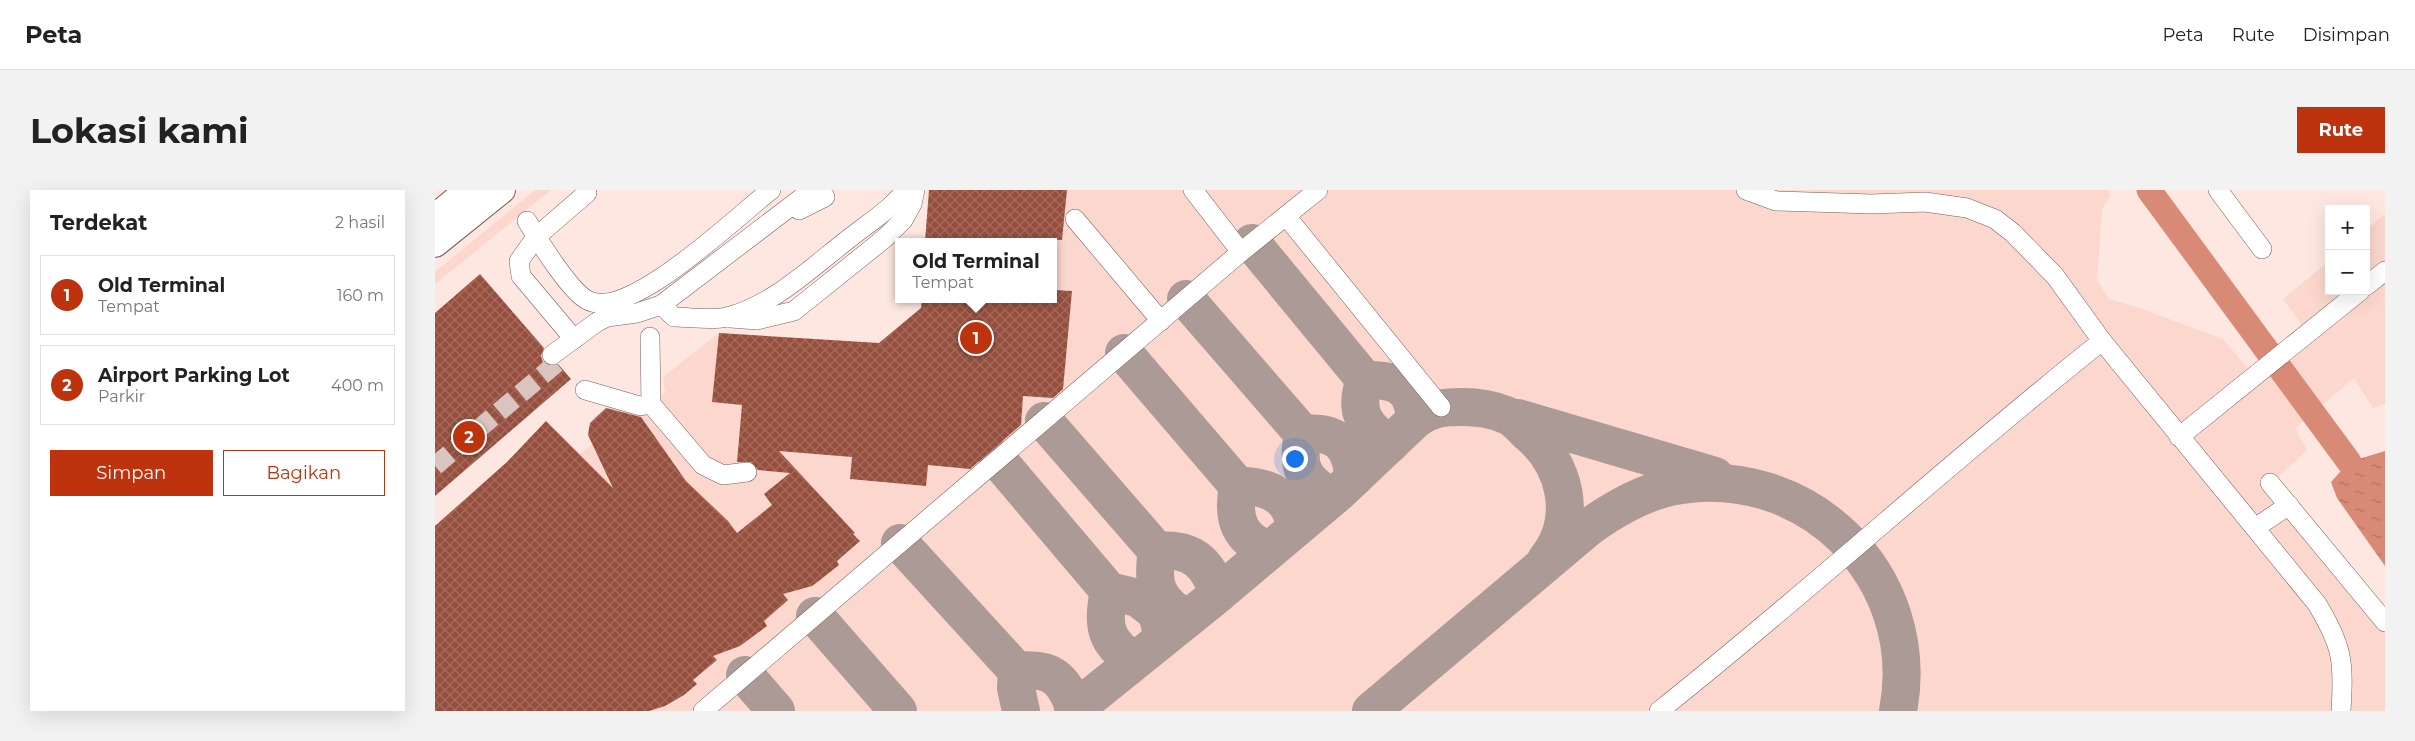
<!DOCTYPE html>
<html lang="id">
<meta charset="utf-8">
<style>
body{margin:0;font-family:Montserrat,sans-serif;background:#f2f2f2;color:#222}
.controls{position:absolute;right:15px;top:15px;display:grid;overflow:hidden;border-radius:0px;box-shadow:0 5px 20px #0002}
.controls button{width:45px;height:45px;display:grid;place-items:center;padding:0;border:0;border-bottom:1px solid #e0e0e0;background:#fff;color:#222;font:25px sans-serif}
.you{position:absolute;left:859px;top:268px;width:18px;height:18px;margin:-12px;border:4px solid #fff;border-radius:50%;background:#1a73e8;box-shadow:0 0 0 8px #1a73e833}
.badge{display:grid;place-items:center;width:32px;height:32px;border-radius:50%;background:#bd330e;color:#fff;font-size:16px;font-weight:700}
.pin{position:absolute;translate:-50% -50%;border:2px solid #fff;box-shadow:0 1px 5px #0006}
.popup{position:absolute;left:460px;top:48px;width:162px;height:65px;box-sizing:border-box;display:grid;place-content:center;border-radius:0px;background:#fff;filter:drop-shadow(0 1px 4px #0005);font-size:16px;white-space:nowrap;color:#767676}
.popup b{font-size:19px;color:#222}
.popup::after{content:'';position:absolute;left:50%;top:100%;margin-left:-10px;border:10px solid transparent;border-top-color:#fff}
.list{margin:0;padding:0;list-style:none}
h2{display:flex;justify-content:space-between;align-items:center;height:65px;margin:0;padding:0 20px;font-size:21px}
h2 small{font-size:16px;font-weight:400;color:#767676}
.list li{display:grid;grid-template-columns:32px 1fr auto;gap:15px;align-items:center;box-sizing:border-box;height:80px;margin:0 10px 10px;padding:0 10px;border:1px solid #e0e0e0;border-radius:0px}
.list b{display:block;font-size:19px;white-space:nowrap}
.list p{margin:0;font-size:16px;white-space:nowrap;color:#767676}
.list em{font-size:16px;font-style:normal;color:#767676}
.actions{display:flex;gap:10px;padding:15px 20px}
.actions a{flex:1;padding:11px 0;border:1px solid #bd330e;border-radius:0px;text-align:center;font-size:18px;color:#bd330e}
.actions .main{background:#bd330e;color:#fff}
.map{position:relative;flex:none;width:1950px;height:521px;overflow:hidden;border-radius:0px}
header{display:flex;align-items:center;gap:30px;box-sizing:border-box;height:70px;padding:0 25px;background:#fff;border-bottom:1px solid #e0e0e0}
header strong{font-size:24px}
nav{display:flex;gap:28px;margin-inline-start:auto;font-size:18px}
.intro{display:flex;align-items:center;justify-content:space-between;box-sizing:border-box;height:120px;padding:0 30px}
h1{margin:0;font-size:35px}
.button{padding:12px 22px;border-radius:0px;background:#bd330e;color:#fff;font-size:18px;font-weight:700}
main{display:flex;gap:30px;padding:0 30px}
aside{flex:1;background:#fff;border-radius:0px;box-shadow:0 5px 20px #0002}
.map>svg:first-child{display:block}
</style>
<header>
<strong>Peta</strong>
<nav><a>Peta</a><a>Rute</a><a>Disimpan</a></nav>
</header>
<div class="intro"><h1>Lokasi kami</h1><a class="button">Rute</a></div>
<main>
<aside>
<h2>Terdekat<small>2 hasil</small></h2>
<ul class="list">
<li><span class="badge">1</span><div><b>Old Terminal</b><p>Tempat</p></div><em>160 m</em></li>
<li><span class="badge">2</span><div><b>Airport Parking Lot</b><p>Parkir</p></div><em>400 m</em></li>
</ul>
<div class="actions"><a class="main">Simpan</a><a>Bagikan</a></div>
</aside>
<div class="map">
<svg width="1950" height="521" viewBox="0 0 1950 521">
<defs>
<pattern id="water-ripples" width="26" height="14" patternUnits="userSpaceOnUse" patternTransform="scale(1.25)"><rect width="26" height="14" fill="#d98a76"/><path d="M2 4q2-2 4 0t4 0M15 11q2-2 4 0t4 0" fill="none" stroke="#b27262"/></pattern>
<pattern id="building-cross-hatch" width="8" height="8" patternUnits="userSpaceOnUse" patternTransform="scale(1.25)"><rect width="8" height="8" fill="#974f3d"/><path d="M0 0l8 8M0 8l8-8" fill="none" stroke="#a36c5e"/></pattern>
</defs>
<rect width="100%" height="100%" fill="#fee7e1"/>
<g fill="#fcd7cd">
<path d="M100 0H116L0 94V82Z"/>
<path d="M494 0H1672L1676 5 1667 19 1662 90 1674 109 1707 119 1788 149 1816 182 1870 139 1848 109 1894 71V101H1931V40L1950 24V214L1938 218 1919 188 1860 238 1872 260 1841 289 1950 422V521H0V336L72 272 111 231 145 264 159 253 153 245V240L159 227 175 216 194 219 197 230 230 202 228 187 284 143 444 153 486 118 487 109H618V52H490Z"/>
</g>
<path fill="url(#water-ripples)" d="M1950 261V376L1902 308 1896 292 1914 272Z"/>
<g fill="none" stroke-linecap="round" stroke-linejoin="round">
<path stroke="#d98a76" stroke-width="25" d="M1714 0 1914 272"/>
<g stroke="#ac9a96" stroke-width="38">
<path d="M817 53 930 190"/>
<path d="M751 109 868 244C861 277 868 292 898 307"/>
<path d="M689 163 803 296"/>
<path d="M930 190C918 221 929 237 955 254"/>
<path d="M930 190C961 189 978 196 980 230"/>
<path d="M1083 228 1280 286"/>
<path d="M609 231 722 361C716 396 722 411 752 429"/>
<path d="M868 244C902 241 915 254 919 288"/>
<path d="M563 270 674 401 703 408 722 423 727 444"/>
<path d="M803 296C832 295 859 307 859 339"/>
<path d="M803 296C797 327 803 350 835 360"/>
<path d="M465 353 582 481 581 498 586 521"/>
<path d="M722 361C757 358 773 372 783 404"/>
<path d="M674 401C667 433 669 454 700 470"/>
<path d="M380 426 463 521"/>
<path d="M582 481C617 477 628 488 640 519"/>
<path d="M310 485 341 521"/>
<path d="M638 521 777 409 904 302 980 230C996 218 1008 217 1027 217 1042 217 1057 219 1071 225 1079 228 1086 236 1092 242 1131 274 1144 329 1111 370"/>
<path d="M936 521 1154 337C1179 319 1205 304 1235 297 1370 269 1489 386 1463 521"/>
</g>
</g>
<g fill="url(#building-cross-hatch)">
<path d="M494 0H632L627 50 599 48V52H490Z"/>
<path d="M45 84 109 158 106 166 108 172 118 176 123 174 136 189 0 306V123Z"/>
<path d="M618 100 637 101 628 199 618 208 588 206 586 235 535 279 493 275 491 296 415 289 417 267 344 261 420 343 418 344 425 351 402 371 404 375 385 390 377 396 348 404 353 410 329 431 332 436 305 456 278 466 282 470 258 490 262 494 249 505 230 516 214 521H0V336L72 272 111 231 178 298 153 245 155 233 171 218 206 227 251 291 293 331 302 343 337 315 329 304 355 283 323 280 316 272H302L307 215 277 212 284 143 444 153 486 118 487 109H618Z"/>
</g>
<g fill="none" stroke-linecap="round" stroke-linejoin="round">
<path stroke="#d9c4bf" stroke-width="19" stroke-dasharray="19 9" stroke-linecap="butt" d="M0 276 123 172"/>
<g stroke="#765d57" stroke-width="20">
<g id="minor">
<path d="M758 0 806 62"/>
<path d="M1311 0 1341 11 1437 14 1490 12 1532 18 1560 29 1578 43 1620 86 1667 151 1882 414C1908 457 1909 472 1906 521"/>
<path d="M1783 0 1827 59"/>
<path d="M364 20 390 7"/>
<path d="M851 26 1006 217"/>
<path d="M640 29 726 131"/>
<path d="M92 31C103 50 134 100 152 110 193 133 303 25 336 0"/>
<path d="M1931 96 1950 81"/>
<path d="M226 115 239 127C256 127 276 131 292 127 339 115 378 76 416 47 435 32 456 19 471 0"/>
<path d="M296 128 322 130 359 121 450 48 468 30 477 14 480 0"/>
<path d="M215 147 216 214 268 275 288 285 312 282"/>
<path d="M139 149 86 86 84 71 101 47 152 3"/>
<path d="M117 165 162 132 172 127 202 123 226 115 377 0"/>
<path d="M150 200 205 216 216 214"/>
<path d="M1744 247 1925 101"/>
<path d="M1835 293 1950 432"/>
<path d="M1820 338 1854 315"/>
<path d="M268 521 806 62 883 0"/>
<path d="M1224 521C1375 401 1516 271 1667 151"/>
</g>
</g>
<g stroke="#765d57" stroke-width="28">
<g id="highway">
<path d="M0 27 33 0"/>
<path d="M0 54 67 0"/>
</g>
</g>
<use href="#minor" stroke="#fff" stroke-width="19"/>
<use href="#highway" stroke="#fff" stroke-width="26"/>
</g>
</svg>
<div class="controls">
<button>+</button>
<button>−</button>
</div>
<div class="you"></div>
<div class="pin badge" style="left:541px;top:148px">1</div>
<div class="popup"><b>Old Terminal</b>Tempat</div>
<div class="pin badge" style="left:34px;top:247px">2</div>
</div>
</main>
